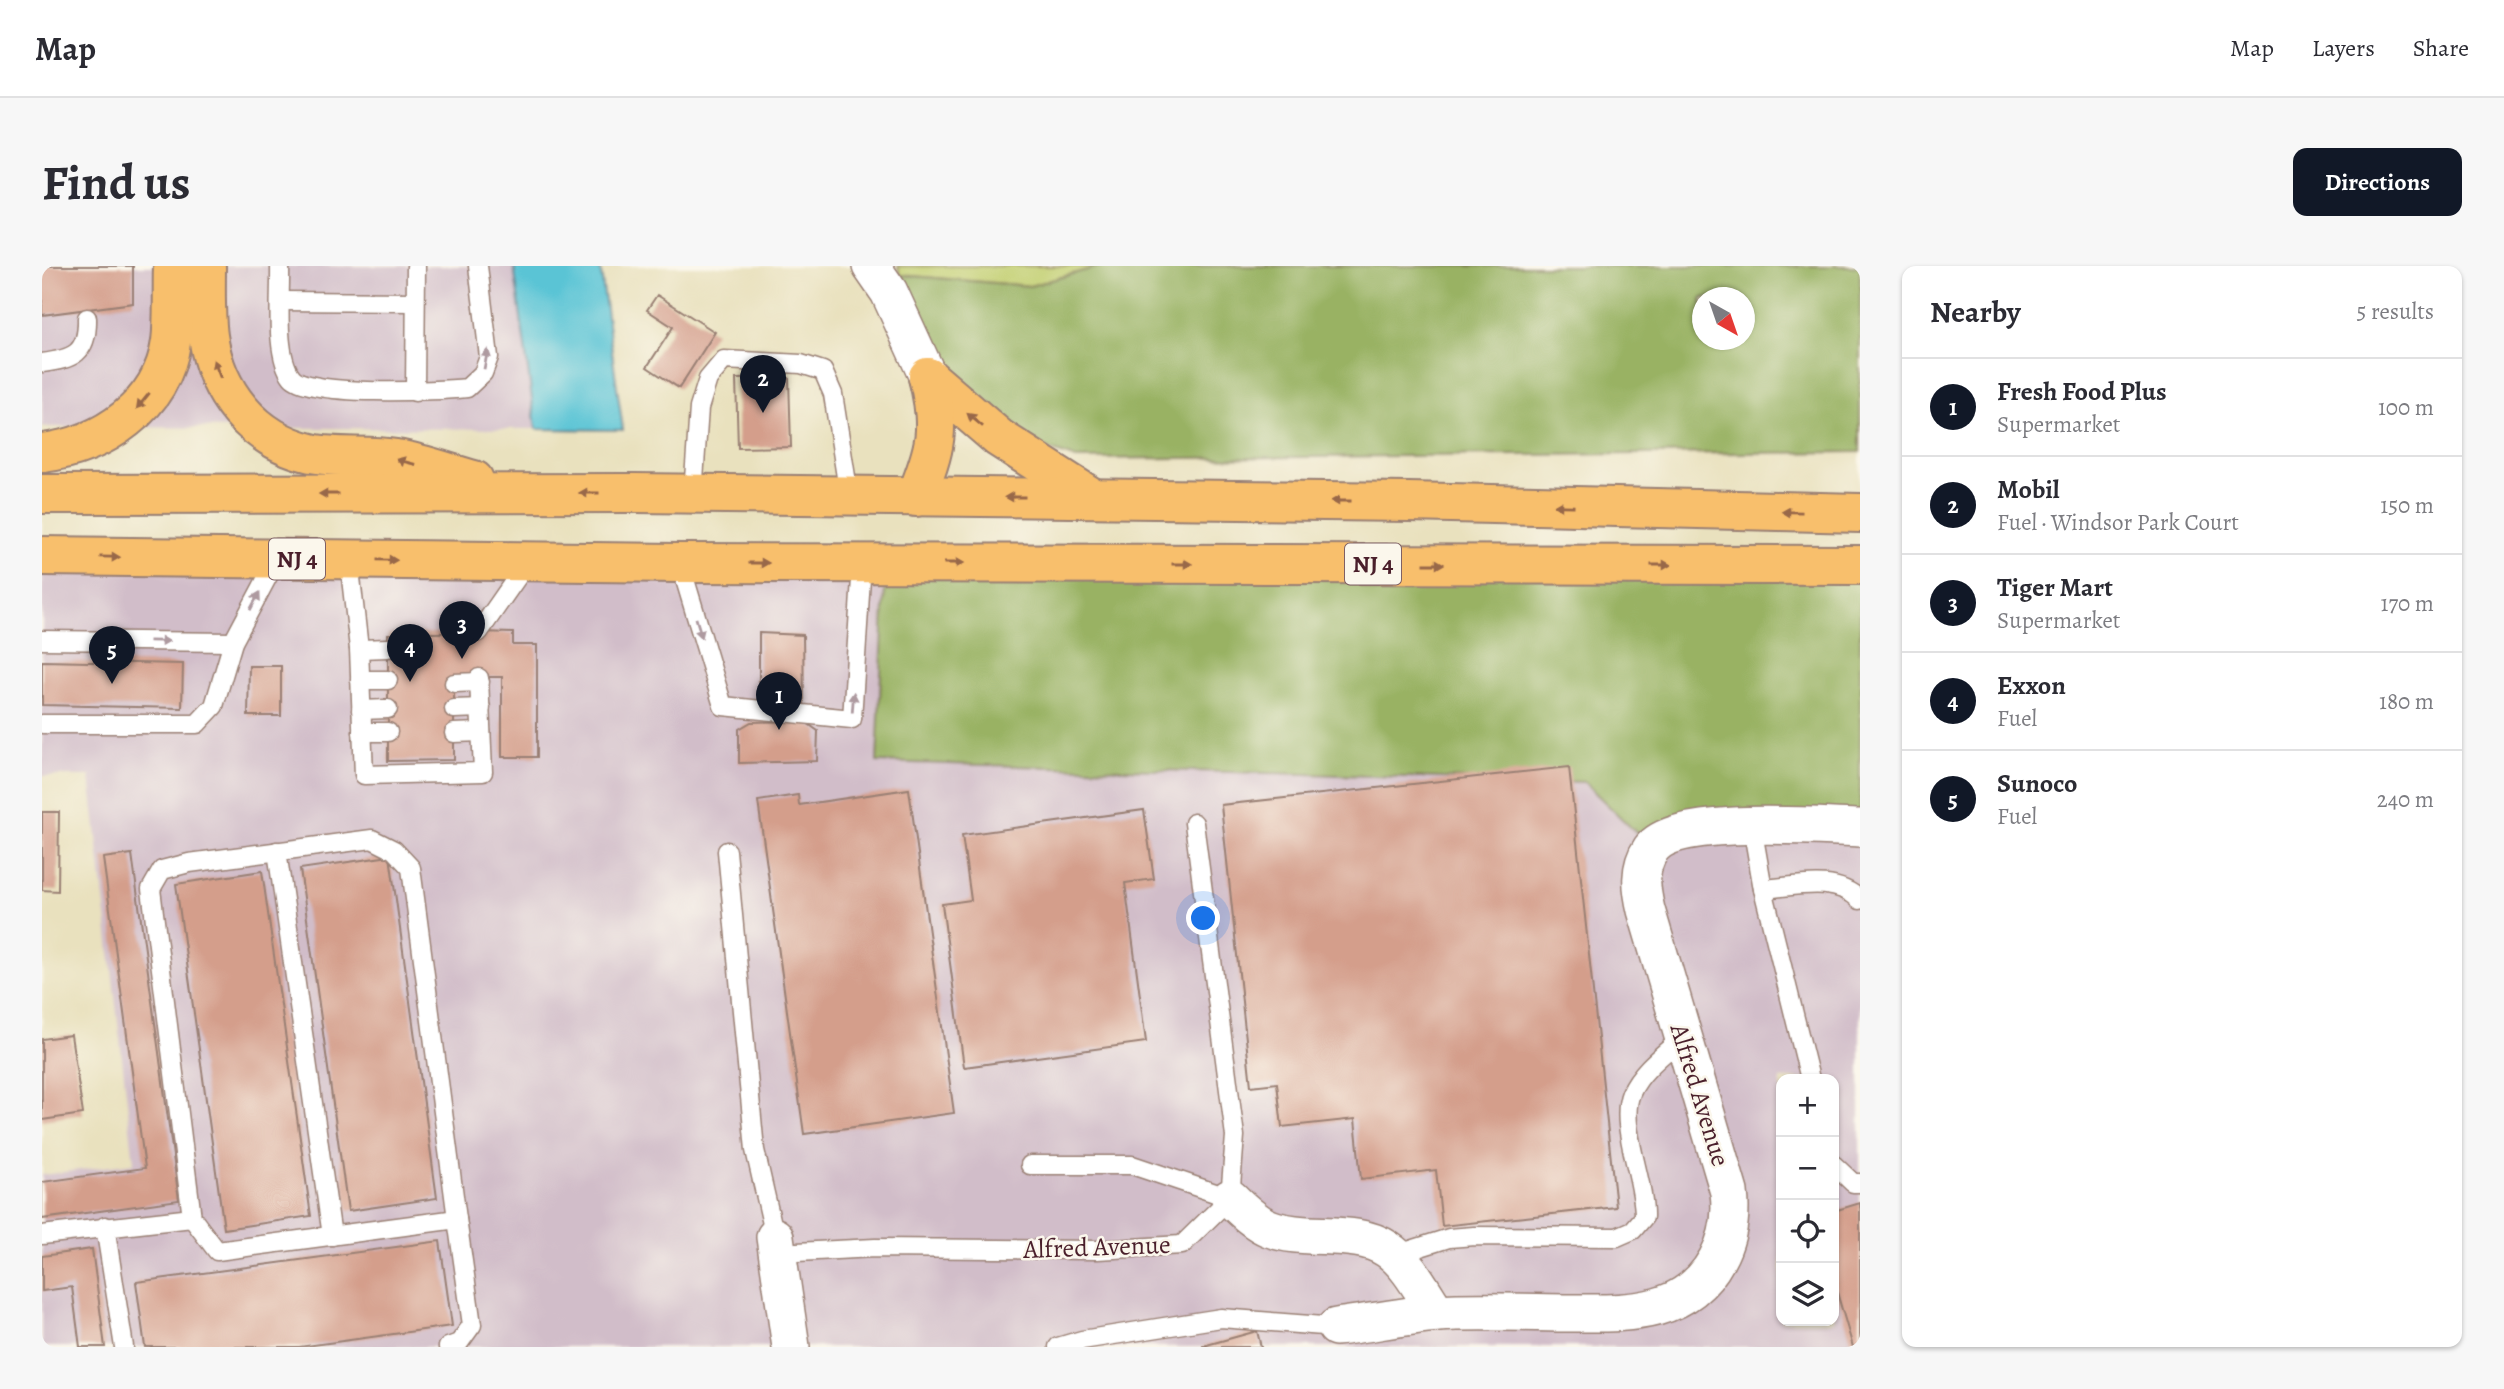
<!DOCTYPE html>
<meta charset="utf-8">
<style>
body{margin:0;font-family:Alegreya,serif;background:#f7f7f7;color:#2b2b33}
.controls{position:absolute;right:21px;bottom:21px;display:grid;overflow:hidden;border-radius:14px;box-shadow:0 2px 5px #0004}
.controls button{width:63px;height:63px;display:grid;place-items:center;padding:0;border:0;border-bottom:2px solid #e1e1e2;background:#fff;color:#2b2b33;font:35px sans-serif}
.compass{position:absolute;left:1650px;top:21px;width:63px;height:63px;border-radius:50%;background:#fff;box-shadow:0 2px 5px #0004;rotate:140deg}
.you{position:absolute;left:1162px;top:653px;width:24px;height:24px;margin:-18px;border:5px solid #fff;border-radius:50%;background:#1a73e8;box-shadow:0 0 0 10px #1a73e833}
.badge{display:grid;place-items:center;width:46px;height:46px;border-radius:50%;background:#111827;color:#fff;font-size:23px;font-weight:700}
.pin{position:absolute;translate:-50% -58px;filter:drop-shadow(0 2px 4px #0008)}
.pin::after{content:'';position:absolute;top:37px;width:24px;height:21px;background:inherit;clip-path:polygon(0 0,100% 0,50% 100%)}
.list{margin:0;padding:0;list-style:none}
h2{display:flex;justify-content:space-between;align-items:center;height:91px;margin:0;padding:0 28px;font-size:30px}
h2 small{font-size:23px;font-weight:400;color:#7c7c81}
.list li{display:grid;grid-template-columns:46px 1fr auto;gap:21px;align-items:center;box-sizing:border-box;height:98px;padding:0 28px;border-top:2px solid #e1e1e2}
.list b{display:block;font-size:26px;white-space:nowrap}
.list p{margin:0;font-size:23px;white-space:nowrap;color:#7c7c81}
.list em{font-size:23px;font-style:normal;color:#7c7c81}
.icon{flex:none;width:38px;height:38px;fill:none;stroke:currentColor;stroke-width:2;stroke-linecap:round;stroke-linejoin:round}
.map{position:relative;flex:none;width:1818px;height:1081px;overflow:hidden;border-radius:14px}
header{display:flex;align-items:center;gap:42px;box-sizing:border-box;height:98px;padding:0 35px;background:#fff;border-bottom:2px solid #e1e1e2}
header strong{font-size:33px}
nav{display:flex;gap:38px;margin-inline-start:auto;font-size:24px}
.intro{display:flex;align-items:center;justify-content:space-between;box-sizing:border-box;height:168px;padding:0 42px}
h1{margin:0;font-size:49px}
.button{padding:18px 32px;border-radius:14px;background:#111827;color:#fff;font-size:24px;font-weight:700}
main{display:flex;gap:42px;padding:0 42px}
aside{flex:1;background:#fff;border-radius:14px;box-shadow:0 2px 5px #0004}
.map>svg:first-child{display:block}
</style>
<header>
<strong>Map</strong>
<nav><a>Map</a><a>Layers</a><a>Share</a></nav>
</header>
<div class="intro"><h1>Find us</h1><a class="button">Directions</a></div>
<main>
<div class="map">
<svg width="1818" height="1081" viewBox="0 0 1818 1081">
<rect width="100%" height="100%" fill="#fbf7ec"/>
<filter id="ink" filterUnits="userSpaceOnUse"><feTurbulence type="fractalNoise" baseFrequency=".0143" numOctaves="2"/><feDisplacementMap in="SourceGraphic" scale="14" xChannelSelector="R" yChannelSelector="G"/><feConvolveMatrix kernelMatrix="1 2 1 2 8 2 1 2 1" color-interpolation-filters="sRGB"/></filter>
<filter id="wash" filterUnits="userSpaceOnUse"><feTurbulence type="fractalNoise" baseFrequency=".00686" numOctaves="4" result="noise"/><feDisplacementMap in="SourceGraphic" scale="28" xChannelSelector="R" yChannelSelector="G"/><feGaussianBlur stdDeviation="1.57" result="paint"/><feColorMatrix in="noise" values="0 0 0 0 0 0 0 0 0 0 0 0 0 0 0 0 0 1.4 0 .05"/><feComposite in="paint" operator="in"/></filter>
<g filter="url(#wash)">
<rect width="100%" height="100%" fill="#e9e1be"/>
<g fill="#d1bdc9" fill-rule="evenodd">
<path d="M0 0H472L494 163 0 161Z"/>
<path d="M0 290 844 297 835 496 1542 516 1610 582 1818 562V1081H0V909L92 897 48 510H0ZM1739 813H1792V1055H1739Z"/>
</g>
<path fill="#c2cf71" stroke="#86774e" stroke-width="2" d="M856 0H1059L988 20 858 9Z"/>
<g fill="#99b263" stroke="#726847" stroke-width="2" fill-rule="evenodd">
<path d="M1059 0H1818V186L1034 193 968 170 915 126 858 9 988 20ZM1660 32H1702V74H1660Z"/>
<path d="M844 297 1818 299V562L1610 582 1542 516 835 496Z"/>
</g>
<path fill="#5ac4d5" stroke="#527280" stroke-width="2" d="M472 0H558L581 164 494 163Z"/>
<g id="blocks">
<g fill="#d49e8b">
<path d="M0 0H91V37L0 49Z"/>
<path d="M615 29 673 66 637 122 605 101 631 61 605 44Z"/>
<path d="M747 112 749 181 696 182 694 113Z"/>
<path d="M437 366 471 367V379H495V491H460V411H412V494L346 495V368Z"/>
<path d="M717 367 761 369 762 437 717 436Z"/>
<path d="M0 395 141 398 140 442 0 439Z"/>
<path d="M207 400H239V450H206Z"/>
<path d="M762 455 776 465 775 495 697 497V463L709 456Z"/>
<path d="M1527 501 1574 941 1400 960 1394 904 1319 913 1313 853 1240 861 1235 817 1209 820 1179 539Z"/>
<path d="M867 523 912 847 762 868 716 535 756 529 757 539Z"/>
<path d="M1102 544 1112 613 1083 617 1104 776 922 801 900 638 929 634 920 569Z"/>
<path d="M0 546H17L16 625 0 624Z"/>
<path d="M90 588 137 934 0 953V916L103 902 61 592Z"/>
<path d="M348 590 395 932 306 945 258 603Z"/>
<path d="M220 605 269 950 182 963 134 618Z"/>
<path d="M29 769 41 848 0 854V773Z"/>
<path d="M1818 937V1081H1811L1792 1016V945Z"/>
<path d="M398 975 410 1060 257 1081H103L94 1016Z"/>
<path d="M50 983 63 1081H38L30 1021 0 1025V990Z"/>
<path d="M1215 1065 1219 1081H1161V1080Z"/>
</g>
</g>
</g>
<g filter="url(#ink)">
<use href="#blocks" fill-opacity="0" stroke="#9a8074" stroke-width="2"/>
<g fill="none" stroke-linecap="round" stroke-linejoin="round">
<g stroke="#9a8074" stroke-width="21">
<g id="lane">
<path d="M238 0C239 28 232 89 250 111 267 131 396 125 425 122L441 107 447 91 436 0"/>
<path d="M239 35 373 36"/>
<path d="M0 97C31 93 46 88 45 52"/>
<path d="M373 126 374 0"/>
<path d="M651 228 657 142 666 113 682 94 759 98 781 105 791 128 807 230"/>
<path d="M307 294 317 383 322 509 441 506 437 412"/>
<path d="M638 297 681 440 810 453 820 297"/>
<path d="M437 366 485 297"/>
<path d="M0 374 191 376"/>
<path d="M317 383 346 382"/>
<path d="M318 414H346"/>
<path d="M412 417 438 416"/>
<path d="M412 443 439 442"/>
<path d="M319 444 346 443"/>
<path d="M0 458H155L172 440 191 376 235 293"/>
<path d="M320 466H346"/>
<path d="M412 467 439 466"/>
<path d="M1152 557 1193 870 1188 932"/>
<path d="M1710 560 1721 623 1768 813"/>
<path d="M235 585 290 970"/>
<path d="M685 585 713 884 733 971"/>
<path d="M1721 623C1753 621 1793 609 1818 634"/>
<path d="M988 899H1090L1188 932"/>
<path d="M1792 899 1811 917H1818"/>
<path d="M150 952 109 623 120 604 147 597 330 573 352 584 369 602 415 953"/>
<path d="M63 960 82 1081"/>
<path d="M0 969 150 952 175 985 415 953 430 1059 417 1077 406 1081"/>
<path d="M735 987 833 982 1055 984 1140 979 1188 932"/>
<path d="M1353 989 1407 972 1432 970 1575 971 1591 964 1602 951C1603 914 1576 859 1589 827 1599 804 1623 787 1641 771"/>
<path d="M1016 1081 1040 1074 1179 1052 1294 1061"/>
</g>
</g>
<g stroke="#9a8074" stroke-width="40">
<g id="street">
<path d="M829 0 847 26 886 111"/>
<path d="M1188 932C1200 943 1212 956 1227 962 1263 976 1314 962 1345 983 1367 997 1381 1027 1395 1047"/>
<path d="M733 971 749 1081"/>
<path d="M1294 1061C1328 1057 1362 1050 1395 1047 1438 1044 1481 1047 1524 1047 1582 1047 1643 1052 1675 993 1687 971 1690 950 1687 926L1604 644C1599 623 1596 602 1609 583 1634 549 1776 561 1818 562"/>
</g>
</g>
<g stroke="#9a8074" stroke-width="42">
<g id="highway">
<path d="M164 0C164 23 163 47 166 70 174 126 211 174 269 187 297 193 326 188 354 193 380 197 406 207 432 214"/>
<path d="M886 111 957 172 1051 232"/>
<path d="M0 187C61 180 120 140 129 76 132 51 130 25 131 0"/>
<path d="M0 228 592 227 1367 236 1818 247"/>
<path d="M874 231C894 182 899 162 886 111"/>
<path d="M0 290 638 297 1818 299"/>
</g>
</g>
<use href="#lane" stroke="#fff" stroke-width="18"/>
<use href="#street" stroke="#fff" stroke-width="37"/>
<use href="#highway" stroke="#f8bf6c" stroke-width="38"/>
</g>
<defs><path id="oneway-solid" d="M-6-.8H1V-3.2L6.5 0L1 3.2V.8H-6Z" transform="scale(1.75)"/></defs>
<g fill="#ae9aa0">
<use href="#oneway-solid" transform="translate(444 93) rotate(-79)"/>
<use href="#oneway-solid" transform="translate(213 335) rotate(-62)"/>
<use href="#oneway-solid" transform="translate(657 362) rotate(73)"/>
<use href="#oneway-solid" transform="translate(117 375) rotate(1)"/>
<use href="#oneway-solid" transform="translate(811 436) rotate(-86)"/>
</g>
<g fill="#986748">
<use href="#oneway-solid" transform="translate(175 103) rotate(-111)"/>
<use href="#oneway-solid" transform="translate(101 135) rotate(129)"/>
<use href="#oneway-solid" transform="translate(933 154) rotate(-140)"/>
<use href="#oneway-solid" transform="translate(364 196) rotate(-165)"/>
<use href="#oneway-solid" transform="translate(547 227) rotate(180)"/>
<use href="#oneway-solid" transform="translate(287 228) rotate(180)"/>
<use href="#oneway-solid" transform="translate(973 231) rotate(-180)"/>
<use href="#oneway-solid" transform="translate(1299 235) rotate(-180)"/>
<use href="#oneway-solid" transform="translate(1522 240) rotate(-179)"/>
<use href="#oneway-solid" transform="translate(1750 246) rotate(-179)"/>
<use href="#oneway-solid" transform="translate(68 291) rotate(1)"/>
<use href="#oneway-solid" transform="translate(345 294) rotate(1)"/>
<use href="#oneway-solid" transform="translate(717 297)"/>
<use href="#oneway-solid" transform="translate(912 297)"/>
<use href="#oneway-solid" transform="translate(1140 298)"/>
<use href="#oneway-solid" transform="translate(1392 298)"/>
<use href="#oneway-solid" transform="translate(1619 299)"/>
</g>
</g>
<g text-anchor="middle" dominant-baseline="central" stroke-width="5" stroke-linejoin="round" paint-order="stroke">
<g fill="#fbf7ec" stroke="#7f6065" stroke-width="2">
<rect x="227" y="272.5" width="56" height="41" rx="5"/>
<rect x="1303" y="277.5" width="56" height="41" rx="5"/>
</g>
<g font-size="24" font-weight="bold" fill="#4a1f2b">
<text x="255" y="293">NJ 4</text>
<text x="1331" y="298">NJ 4</text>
</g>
<g font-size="26" fill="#4a1f2b" stroke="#fbf7ec">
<text transform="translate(1658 829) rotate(73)">Alfred Avenue</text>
<text transform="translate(1055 981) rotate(-2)">Alfred Avenue</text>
</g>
</g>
</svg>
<div class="controls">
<button>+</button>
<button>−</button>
<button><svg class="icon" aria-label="locate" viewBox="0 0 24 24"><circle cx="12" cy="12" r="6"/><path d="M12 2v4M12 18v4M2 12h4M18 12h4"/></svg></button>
<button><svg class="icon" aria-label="layers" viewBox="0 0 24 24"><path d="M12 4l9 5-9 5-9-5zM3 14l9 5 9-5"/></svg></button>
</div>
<svg class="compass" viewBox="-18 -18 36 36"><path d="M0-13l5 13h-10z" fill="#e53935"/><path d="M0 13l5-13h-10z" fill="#7c7c81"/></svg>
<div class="you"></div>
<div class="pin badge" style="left:737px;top:464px">1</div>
<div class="pin badge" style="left:721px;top:147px">2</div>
<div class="pin badge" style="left:420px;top:393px">3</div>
<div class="pin badge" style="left:368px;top:416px">4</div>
<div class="pin badge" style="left:70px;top:418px">5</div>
</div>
<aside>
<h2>Nearby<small>5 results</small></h2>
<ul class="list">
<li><span class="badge">1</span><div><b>Fresh Food Plus</b><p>Supermarket</p></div><em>100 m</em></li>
<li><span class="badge">2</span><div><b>Mobil</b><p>Fuel · Windsor Park Court</p></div><em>150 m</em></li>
<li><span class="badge">3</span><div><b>Tiger Mart</b><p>Supermarket</p></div><em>170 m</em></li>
<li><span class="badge">4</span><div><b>Exxon</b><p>Fuel</p></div><em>180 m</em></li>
<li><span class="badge">5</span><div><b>Sunoco</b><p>Fuel</p></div><em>240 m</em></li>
</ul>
</aside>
</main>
